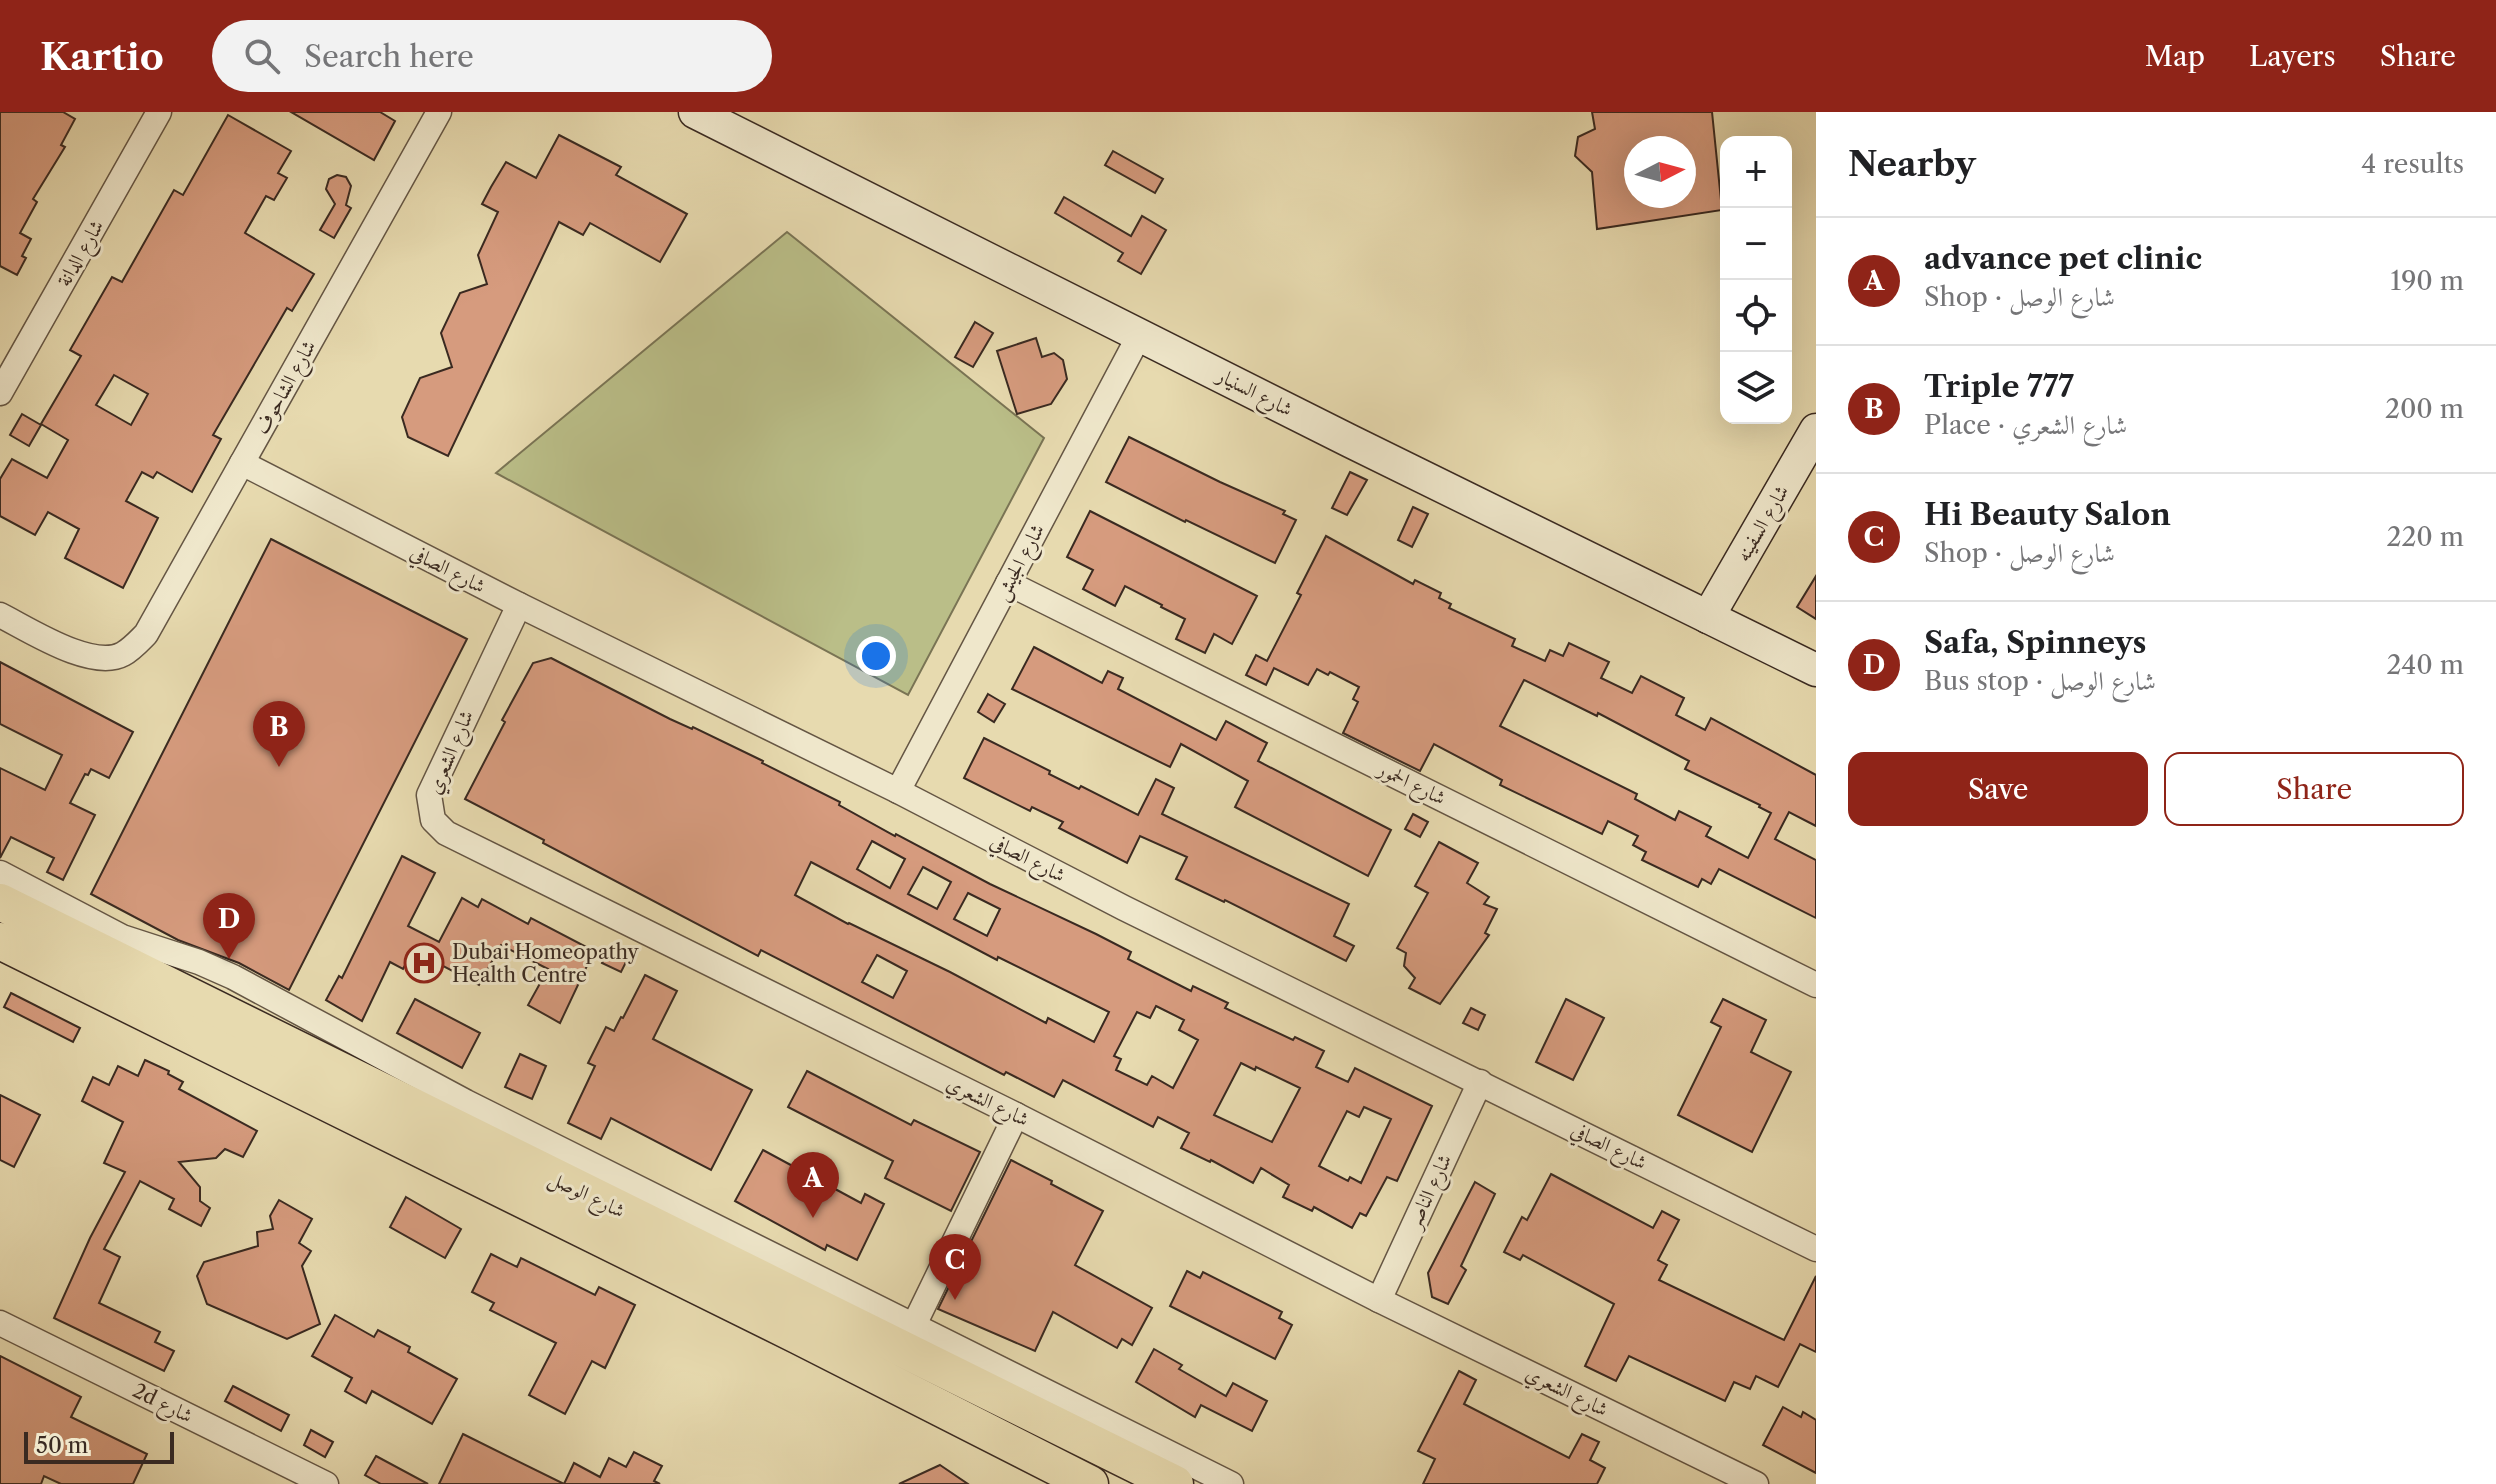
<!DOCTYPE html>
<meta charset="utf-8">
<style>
body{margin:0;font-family:"Libre Caslon Text",Amiri,serif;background:#f2f2f2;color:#202124}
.controls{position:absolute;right:24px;top:24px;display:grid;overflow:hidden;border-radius:16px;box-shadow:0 8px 32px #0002}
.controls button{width:72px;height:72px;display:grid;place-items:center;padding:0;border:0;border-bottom:2px solid #e0e0e0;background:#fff;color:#202124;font:40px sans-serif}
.compass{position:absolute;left:1624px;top:24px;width:72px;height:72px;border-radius:50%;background:#fff;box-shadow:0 8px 32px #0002;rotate:84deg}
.scale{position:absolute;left:24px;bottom:20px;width:150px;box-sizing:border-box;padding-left:8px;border:4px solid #3a2a21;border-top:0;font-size:22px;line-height:28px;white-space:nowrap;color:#3a2a21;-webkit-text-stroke:6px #efe7cb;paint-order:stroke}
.you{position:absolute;left:876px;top:544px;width:28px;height:28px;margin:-20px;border:6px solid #fff;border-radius:50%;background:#1a73e8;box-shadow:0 0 0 12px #1a73e833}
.badge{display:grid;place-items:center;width:52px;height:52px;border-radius:50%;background:#8f2418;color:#fff;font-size:26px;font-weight:700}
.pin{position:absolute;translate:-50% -66px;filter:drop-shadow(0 2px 4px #0008)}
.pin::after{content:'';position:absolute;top:42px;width:28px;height:24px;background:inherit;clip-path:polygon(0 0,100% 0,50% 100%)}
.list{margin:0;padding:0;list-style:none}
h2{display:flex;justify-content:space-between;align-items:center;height:104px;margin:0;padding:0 32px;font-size:34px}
h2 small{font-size:26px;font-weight:400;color:#757577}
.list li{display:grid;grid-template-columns:52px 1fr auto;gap:24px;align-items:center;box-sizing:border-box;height:128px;padding:0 32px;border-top:2px solid #e0e0e0}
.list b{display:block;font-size:30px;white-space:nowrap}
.list p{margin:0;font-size:26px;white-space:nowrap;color:#757577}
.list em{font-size:26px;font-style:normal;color:#757577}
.actions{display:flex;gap:16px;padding:24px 32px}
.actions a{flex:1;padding:18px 0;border:2px solid #8f2418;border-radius:16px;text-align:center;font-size:28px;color:#8f2418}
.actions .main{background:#8f2418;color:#fff}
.icon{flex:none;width:44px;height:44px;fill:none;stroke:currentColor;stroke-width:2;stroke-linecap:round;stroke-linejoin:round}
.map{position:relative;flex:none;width:1816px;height:1372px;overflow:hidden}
header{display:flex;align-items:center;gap:48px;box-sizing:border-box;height:112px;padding:0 40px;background:#8f2418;color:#fff}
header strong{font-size:38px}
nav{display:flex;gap:44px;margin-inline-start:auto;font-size:28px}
.search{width:560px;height:72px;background:#f2f2f2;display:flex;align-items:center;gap:20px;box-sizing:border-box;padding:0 28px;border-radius:44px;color:#757577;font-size:30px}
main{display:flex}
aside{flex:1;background:#fff}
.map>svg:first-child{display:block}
</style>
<header>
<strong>Kartio</strong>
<div class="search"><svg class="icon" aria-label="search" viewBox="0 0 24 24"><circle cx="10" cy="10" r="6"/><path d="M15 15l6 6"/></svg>Search here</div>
<nav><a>Map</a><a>Layers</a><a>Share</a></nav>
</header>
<main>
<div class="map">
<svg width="1816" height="1372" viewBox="0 0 1816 1372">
<rect width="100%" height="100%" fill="#e7daaf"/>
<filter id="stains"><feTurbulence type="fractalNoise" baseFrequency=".0025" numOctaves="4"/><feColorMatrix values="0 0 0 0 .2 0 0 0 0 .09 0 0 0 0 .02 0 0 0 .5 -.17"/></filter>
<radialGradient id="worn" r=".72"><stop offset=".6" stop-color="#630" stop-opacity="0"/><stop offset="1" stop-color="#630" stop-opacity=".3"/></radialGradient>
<path fill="#babe88" stroke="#7a7454" stroke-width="2" d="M787 120 1044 326 908 583 496 361Z"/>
<g fill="#d69b7e" stroke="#3a2a21" stroke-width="2" fill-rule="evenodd">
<path d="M0 0H63L75 7 61 33 65 35 33 87 37 90 20 121 31 127 22 144 26 146 17 163 0 154Z"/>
<path d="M291 0H380L395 9 374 48Z"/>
<path d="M1592 0H1712L1722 98 1597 117 1592 60 1575 44 1578 25 1595 17ZM1636 36H1684V84H1636Z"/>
<path d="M228 3 291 39 278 61 287 66 274 88 266 84 245 121 314 162 292 199 287 196 213 323 221 327 192 380 157 360 153 366 142 360 126 389 158 406 123 476 65 446 79 417 48 400 35 423 0 404V367L12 347 47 366 68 328 41 312 81 244 70 238 112 165 122 170 174 78 183 83ZM114 263 148 282 131 313 96 293Z"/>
<path d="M559 23 621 55 616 63 687 102 660 150 590 111 583 123 559 110 448 344 408 325 402 305 420 266 452 255 441 221 460 181 487 172 478 143 498 100 482 92 491 75 506 50 536 66Z"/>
<path d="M1113 39 1163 67 1155 81 1105 53Z"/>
<path d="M337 63 346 65 351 74 346 93 351 96 334 126 320 118 335 92 326 77 329 67Z"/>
<path d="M1064 85 1131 124 1142 104 1166 118 1141 162 1118 149 1123 141 1055 101Z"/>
<path d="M975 210 993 221 973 255 955 245Z"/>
<path d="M1036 226 1042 245 1054 241 1063 248 1067 267 1051 292 1017 302 997 239Z"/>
<path d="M22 302 41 313 29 334 10 323Z"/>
<path d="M1129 325 1220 370 1285 399 1283 402 1296 408 1275 451 1186 408 1185 410 1106 370Z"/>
<path d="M1350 360 1367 368 1347 403 1332 396Z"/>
<path d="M1413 395 1428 402 1412 435 1398 428Z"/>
<path d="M1090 399 1257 484 1232 532 1214 522 1205 541 1176 527 1185 507 1161 495 1162 493 1125 474 1115 494 1083 477 1093 458 1067 445Z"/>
<path d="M1326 424 1413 472 1415 468 1441 481 1439 486 1451 492 1449 496 1515 527 1512 534 1545 549 1550 538 1563 544 1569 531 1609 550 1601 566 1632 581 1641 564 1684 586 1676 603 1705 618 1711 606 1816 663V714L1789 700 1775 727 1816 748V806L1719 757 1711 772 1702 767 1698 775 1642 748 1646 740 1633 733 1638 724 1608 709 1602 722 1500 673 1502 668 1434 632 1420 659 1343 621 1358 590 1353 587 1359 575 1330 560 1328 563 1317 557 1308 573 1274 556 1266 573 1246 563 1256 543 1267 549 1301 483 1297 481ZM1524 568 1597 604 1598 601 1689 649 1685 657 1760 693 1759 695 1771 701 1748 746 1706 724 1711 715 1679 699 1675 708 1635 687 1637 682 1500 614Z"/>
<path d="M271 427 467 527 289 878 239 851 178 828 91 782Z"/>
<path d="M1816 464V507L1797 495Z"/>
<path d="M1034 535 1102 571 1108 559 1123 566 1118 577 1216 628 1226 609 1267 631 1258 649 1391 718 1368 764 1235 695 1248 669 1181 632 1170 655 1012 577Z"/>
<path d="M551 546 670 607 692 617 693 615 763 649 762 651 840 690 839 693 895 724 896 722 990 772 1096 822 1131 840 1128 847 1191 879 1193 874 1228 891 1225 896 1293 928 1295 925 1324 939 1316 955 1348 970 1355 956 1432 994 1397 1069 1387 1065 1366 1104 1360 1101 1352 1116 1314 1095 1312 1099 1283 1085 1289 1073 1261 1056 1253 1071 1211 1048 1210 1050 1181 1036 1189 1021 1158 1005 1153 1015 1063 968 1054 985 1006 960 1004 963 761 838 758 844 543 731 544 728 465 687 505 610 502 608 533 551ZM872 729 905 747 890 776 857 757ZM811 750 997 848 998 845 1109 900 1094 930 1048 906 1046 911 950 860 849 811 848 812 795 783ZM923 755 951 770 937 797 908 782ZM968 781 1000 797 987 824 954 807ZM877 843 907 859 893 886 862 870ZM1156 894 1184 908 1179 918 1198 928 1173 976 1152 964 1147 973 1116 958 1121 947 1114 944 1137 900 1150 906ZM1241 951 1255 958 1256 955 1300 976 1272 1030 1214 1003ZM1364 995 1391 1007 1361 1071 1350 1065 1348 1069 1319 1054 1347 999 1359 1005Z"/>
<path d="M0 550 133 620 109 666 91 657 88 663 85 662 70 691 95 703 63 768 47 760 54 746 11 725 0 746V656L45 678 62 643 0 612Z"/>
<path d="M988 582 1005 592 994 610 978 600Z"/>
<path d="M984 626 1050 659 1049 662 1079 677 1081 674 1138 703 1156 667 1174 676 1162 702 1349 792 1334 824 1354 834 1346 849 1225 788 1224 790 1176 767 1187 745 1140 724 1127 751 1059 716 1063 710 1032 695 1030 699 964 666Z"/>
<path d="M1413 702 1428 710 1420 725 1405 717Z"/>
<path d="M1439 730 1478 751 1467 771 1489 785 1484 792 1497 797 1485 821 1489 823 1440 892 1409 876 1415 866 1404 854 1406 841 1397 836 1428 781 1415 774Z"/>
<path d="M402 744 435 761 408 814 439 830 462 786 478 795 482 787 528 812 531 806 594 839 560 911 528 893 548 857 501 833 479 873 413 838 403 857 390 850 362 909 326 888 339 864 342 866Z"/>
<path d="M611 833 630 842 621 860 602 851Z"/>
<path d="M645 863 677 879 653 927 752 978 711 1058 611 1006 601 1027 568 1011 595 954 588 951 606 915 614 919 621 905 623 906Z"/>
<path d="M11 881 80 916 73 930 4 895Z"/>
<path d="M415 887 480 921 462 956 397 921Z"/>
<path d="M1566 887 1604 906 1573 968 1536 950Z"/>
<path d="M1723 887 1766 908 1751 940 1791 960 1752 1040 1678 1003 1721 915 1711 910Z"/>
<path d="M1471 896 1485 903 1478 918 1463 911Z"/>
<path d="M520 942 546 954 532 987 505 975Z"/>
<path d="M145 948 169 959 168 962 183 970 179 977 257 1019 243 1045 225 1037 216 1046 179 1050 200 1075V1089L210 1096 201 1114 169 1097 174 1087 140 1069 104 1137 120 1145 99 1191 160 1220 155 1230 174 1239 164 1259 54 1206 90 1126 125 1060 104 1051 123 1010 82 989 93 965 109 973 118 954 138 964Z"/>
<path d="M807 959 911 1013 914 1008 980 1040 951 1099 885 1066 893 1049 788 995Z"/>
<path d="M0 983 40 1003 14 1055 0 1048Z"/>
<path d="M763 1038 861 1091 865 1082 884 1092 857 1148 827 1133 825 1138 735 1089Z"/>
<path d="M1011 1048 1052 1069 1051 1072 1103 1099 1075 1153 1152 1196 1132 1233 1122 1227 1117 1236 1053 1200 1035 1239 938 1197Z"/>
<path d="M1551 1062 1653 1116 1662 1099 1679 1108 1658 1148 1667 1153 1659 1168 1784 1228 1816 1164V1240L1800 1232 1778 1275 1756 1264 1750 1277 1734 1270 1725 1289 1629 1244 1616 1269 1585 1254 1614 1192 1523 1143 1520 1148 1504 1140 1522 1105 1527 1108Z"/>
<path d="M1475 1070 1495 1082 1461 1154 1466 1158 1448 1192 1432 1185 1428 1161Z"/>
<path d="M406 1085 461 1117 445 1146 390 1115Z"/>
<path d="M279 1088 312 1107 299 1131 311 1139 302 1154 320 1212 287 1227 207 1192 197 1164 204 1150 258 1134 257 1120 273 1117 270 1104Z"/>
<path d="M491 1142 517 1155 521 1146 595 1183 599 1175 635 1193 605 1256 592 1249 565 1302 529 1283 556 1231 490 1198 494 1191 472 1180Z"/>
<path d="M1187 1159 1200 1166 1203 1160 1282 1200 1279 1206 1292 1213 1275 1247 1170 1194Z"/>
<path d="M335 1203 374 1225 378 1218 410 1235 408 1240 457 1267 432 1312 372 1279 366 1291 345 1279 352 1266 312 1244Z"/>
<path d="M1154 1237 1182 1253 1179 1257 1226 1284 1233 1271 1267 1289 1252 1319 1201 1293 1195 1305 1136 1270Z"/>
<path d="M0 1244 81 1285 71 1305 147 1342 133 1372H61L44 1364 41 1372H0Z"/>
<path d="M1459 1259 1476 1268 1464 1292 1569 1346 1582 1322 1599 1330 1590 1348 1605 1356 1597 1372H1423L1435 1347 1418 1339Z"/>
<path d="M233 1274 289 1303 281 1319 225 1289Z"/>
<path d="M1783 1295 1801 1305 1803 1300 1816 1308V1361L1763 1333Z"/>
<path d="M311 1318 333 1330 325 1345 304 1333Z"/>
<path d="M463 1322 564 1372 574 1351 600 1365 609 1346 626 1355 634 1340 662 1354 654 1369 660 1372H439Z"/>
<path d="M376 1344 428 1372H381L365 1363Z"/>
<path d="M940 1353 968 1372H899Z"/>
</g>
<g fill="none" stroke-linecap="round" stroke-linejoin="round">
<g stroke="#655644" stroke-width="27">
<g id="street">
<path d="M0 281 159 0"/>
<path d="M242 351 519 493 898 679 1124 796 1816 1137"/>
<path d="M1008 471 1816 873"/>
<path d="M519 493 429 683 433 708 446 721 1016 1003 1379 1188 1756 1372"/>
<path d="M0 503C28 517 92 559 123 542 132 537 139 529 146 522L439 0"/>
<path d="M898 679 1140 222"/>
<path d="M0 761 122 825 199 850 233 865 466 990 1231 1372"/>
<path d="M1379 1188 1480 970"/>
<path d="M0 1211 326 1372"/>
<path d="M914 1213 1016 1003"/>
</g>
</g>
<g stroke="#3a2a21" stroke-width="35">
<g id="secondary">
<path d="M695 0 1350 329 1816 558"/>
<path d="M1708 505 1816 318"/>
</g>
</g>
<g stroke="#3a2a21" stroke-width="39">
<g id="primary">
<path d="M0 790 1175 1372"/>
<path d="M0 829 799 1224 1090 1372"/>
</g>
</g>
<use href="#street" stroke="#efe7cb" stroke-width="24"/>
<use href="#secondary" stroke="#efe7cb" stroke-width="32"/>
<use href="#primary" stroke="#e7daaf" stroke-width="36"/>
</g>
<defs>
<g id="hospital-ring" transform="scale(2)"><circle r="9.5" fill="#efe7cb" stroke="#8f2418" stroke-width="1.5"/><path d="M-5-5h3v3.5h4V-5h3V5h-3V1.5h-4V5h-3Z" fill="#8f2418"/></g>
</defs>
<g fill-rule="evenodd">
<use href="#hospital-ring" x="424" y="851"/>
</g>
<g text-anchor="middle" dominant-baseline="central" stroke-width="6" stroke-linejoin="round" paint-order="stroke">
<g font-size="20" fill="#3a2a21" stroke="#efe7cb">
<text transform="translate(80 141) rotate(-60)">شارع الدانة</text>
<text transform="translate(285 275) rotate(-61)">شارع الشاحوف</text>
<text transform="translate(1255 280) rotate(27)">شارع السنيار</text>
<text transform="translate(1762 411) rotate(-60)">شارع السفينه</text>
<text transform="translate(1019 450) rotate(-62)">شارع الجيش</text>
<text transform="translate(448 457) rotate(27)">شارع الصافي</text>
<text transform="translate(450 640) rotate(-67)">شارع الشعري</text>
<text transform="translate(1412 671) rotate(26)">شارع الحمور</text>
<text transform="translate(1028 746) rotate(27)">شارع الصافي</text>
<text transform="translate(988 989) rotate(26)">شارع الشعري</text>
<text transform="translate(1609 1034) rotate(26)">شارع الصافي</text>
<text transform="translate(1429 1079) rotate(-65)">شارع الناصر</text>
<text transform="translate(587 1082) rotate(26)">شارع الوصل</text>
<text transform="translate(1567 1279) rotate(26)">شارع الشعري</text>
<text transform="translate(163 1291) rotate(26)">2d شارع</text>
</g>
<g font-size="20" fill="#3a2a21" stroke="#efe7cb" text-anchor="start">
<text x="452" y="840">Dubai Homeopathy<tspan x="452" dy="23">Health Centre</tspan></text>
</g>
</g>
<rect width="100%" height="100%" filter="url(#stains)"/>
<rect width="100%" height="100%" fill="url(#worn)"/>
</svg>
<div class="controls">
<button>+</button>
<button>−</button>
<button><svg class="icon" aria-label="locate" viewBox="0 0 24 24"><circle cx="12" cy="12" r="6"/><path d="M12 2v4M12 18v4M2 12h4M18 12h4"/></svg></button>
<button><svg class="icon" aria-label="layers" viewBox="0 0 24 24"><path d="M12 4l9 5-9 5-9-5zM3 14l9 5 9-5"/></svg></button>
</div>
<svg class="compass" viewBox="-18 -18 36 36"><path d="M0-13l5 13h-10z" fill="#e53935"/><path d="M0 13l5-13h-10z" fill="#757577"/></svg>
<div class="scale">50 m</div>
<div class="you"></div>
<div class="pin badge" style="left:813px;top:1106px">A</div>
<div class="pin badge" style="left:279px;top:655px">B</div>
<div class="pin badge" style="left:955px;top:1188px">C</div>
<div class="pin badge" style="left:229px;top:847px">D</div>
</div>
<aside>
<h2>Nearby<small>4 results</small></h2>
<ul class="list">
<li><span class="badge">A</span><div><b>advance pet clinic</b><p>Shop · شارع الوصل</p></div><em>190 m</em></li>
<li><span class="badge">B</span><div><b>Triple 777</b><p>Place · شارع الشعري</p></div><em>200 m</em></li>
<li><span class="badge">C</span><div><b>Hi Beauty Salon</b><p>Shop · شارع الوصل</p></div><em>220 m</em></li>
<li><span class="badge">D</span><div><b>Safa, Spinneys</b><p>Bus stop · شارع الوصل</p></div><em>240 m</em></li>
</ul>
<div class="actions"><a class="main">Save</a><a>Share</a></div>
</aside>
</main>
